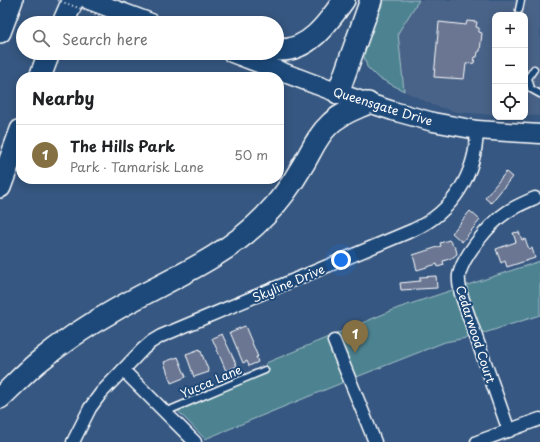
<!DOCTYPE html>
<meta charset="utf-8">
<style>
body{margin:0;font-family:"Playpen Sans",sans-serif;background:#f2f2f2;color:#202124}
.controls{position:absolute;right:12px;top:12px;display:grid;overflow:hidden;border-radius:8px;box-shadow:0 2px 10px #0003}
.controls button{width:36px;height:36px;display:grid;place-items:center;padding:0;border:0;border-bottom:1px solid #e0e0e0;background:#fff;color:#202124;font:20px sans-serif}
.you{position:absolute;left:341px;top:260px;width:14px;height:14px;margin:-10px;border:3px solid #fff;border-radius:50%;background:#1a73e8;box-shadow:0 0 0 6px #1a73e833}
.badge{display:grid;place-items:center;width:26px;height:26px;border-radius:50%;background:#847042;color:#fff;font-size:13px;font-weight:700}
.pin{position:absolute;translate:-50% -33px;filter:drop-shadow(0 1px 2px #0008)}
.pin::after{content:'';position:absolute;top:21px;width:14px;height:12px;background:inherit;clip-path:polygon(0 0,100% 0,50% 100%)}
.list{margin:0;padding:0;list-style:none}
h2{display:flex;justify-content:space-between;align-items:center;height:52px;margin:0;padding:0 16px;font-size:17px}
h2 small{font-size:13px;font-weight:400;color:#757577}
.list li{display:grid;grid-template-columns:26px 1fr auto;gap:12px;align-items:center;box-sizing:border-box;height:60px;padding:0 16px;border-top:1px solid #e0e0e0}
.list b{display:block;font-size:15px;white-space:nowrap}
.list p{margin:0;font-size:13px;white-space:nowrap;color:#757577}
.list em{font-size:13px;font-style:normal;color:#757577}
.icon{flex:none;width:22px;height:22px;fill:none;stroke:currentColor;stroke-width:2;stroke-linecap:round;stroke-linejoin:round}
.map{position:relative;flex:none;width:540px;height:442px;overflow:hidden}
.search{position:absolute;background:#fff;box-shadow:0 2px 10px #0003;left:16px;top:16px;width:268px;height:44px;display:flex;align-items:center;gap:10px;box-sizing:border-box;padding:0 14px;border-radius:22px;color:#757577;font-size:15px}
.panel{position:absolute;background:#fff;box-shadow:0 2px 10px #0003;left:16px;top:72px;width:268px;height:112px;border-radius:16px}
.map>svg:first-child{display:block}
</style>
<div class="map">
<svg width="540" height="442" viewBox="0 0 540 442">
<rect width="100%" height="100%" fill="#365781"/>
<filter id="ink" filterUnits="userSpaceOnUse"><feTurbulence type="fractalNoise" baseFrequency=".025" numOctaves="2"/><feDisplacementMap in="SourceGraphic" scale="8" xChannelSelector="R" yChannelSelector="G"/><feConvolveMatrix kernelMatrix="1 2 1 2 8 2 1 2 1" color-interpolation-filters="sRGB"/></filter>
<g filter="url(#ink)">
<path fill="#4a6388" d="M419 0H540V116L525 115V15H495V115L457 112 435 106 404 91 398 33Z"/>
<g fill="#4e8391" stroke="#a6c1c8">
<path d="M384 0H419L398 33 404 91 377 77 367 67 363 53Z"/>
<path d="M540 261V315L472 337 445 342 349 380 205 439 175 408 265 370 266 363 398 308Z"/>
</g>
<g fill="#6b7692" stroke="#fff">
<path d="M467 21 477 22 476 27 479 28V32L482 33 480 51 478 52 477 57H475L474 63 466 64 464 79 434 77 439 22 466 25Z"/>
<path d="M506 172 512 177 491 203 485 198Z"/>
<path d="M470 211 480 220 462 242 452 233Z"/>
<path d="M519 232 522 240 525 239 529 249 532 248 535 258 507 267 505 261 501 263 496 249 516 242 513 233Z"/>
<path d="M449 240 456 249 457 254 452 258 443 261 444 265 438 267 437 264 417 270 413 255 441 246 440 243Z"/>
<path d="M436 276 437 288 401 290 400 283 420 281V277Z"/>
<path d="M245 326 258 357H256L258 362 249 366 247 361 243 363 230 332Z"/>
<path d="M222 334 237 366 226 371 212 338Z"/>
<path d="M200 349 209 372 194 377 186 354Z"/>
<path d="M178 357 186 377 171 383 164 362Z"/>
</g>
<g fill="none" stroke-linecap="round" stroke-linejoin="round">
<g stroke="#fff" stroke-width="9">
<g id="lane">
<path d="M519 10 521 0"/>
<path d="M534 69 528 78 531 89 540 94"/>
<path d="M165 412 265 370"/>
</g>
</g>
<g stroke="#fff" stroke-width="15">
<g id="street">
<path d="M334 341 375 442"/>
<path d="M123 370 195 442"/>
<path d="M509 431 461 294C460 288 458 282 459 275 463 256 490 223 507 212 516 206 526 202 535 198"/>
<path d="M73 442 90 408 101 393 143 349 151 342 161 336 413 230C453 212 476 174 477 130"/>
<path d="M477 442 540 419"/>
</g>
</g>
<g stroke="#fff" stroke-width="21">
<g id="primary">
<path d="M89 0 151 23"/>
<path d="M232 53 338 93 393 111 433 122 477 130 540 134"/>
</g>
</g>
<g stroke="#fff" stroke-width="24">
<g id="highway">
<path d="M63 23 73 0"/>
<path d="M0 32 12 0"/>
<path d="M277 50C308 52 328 23 344 0"/>
<path d="M40 77 49 53"/>
<path d="M338 93 371 0"/>
<path d="M0 187 21 130"/>
<path d="M0 398C12 387 24 374 37 363 61 343 88 325 115 310 165 281 224 259 265 216 280 201 292 184 303 165 311 152 317 136 329 125 339 114 355 109 368 103"/>
</g>
</g>
<path stroke="#fff" stroke-width="2" stroke-dasharray="1 3" stroke-linecap="butt" d="M193 53 207 59"/>
<use href="#lane" stroke="#1f4a7a" stroke-width="6"/>
<use href="#street" stroke="#1f4a7a" stroke-width="12"/>
<use href="#primary" stroke="#1f4a7a" stroke-width="18"/>
<use href="#highway" stroke="#1f4a7a" stroke-width="21"/>
<path stroke="#fff" stroke-width="2" stroke-dasharray="1 3" stroke-linecap="butt" d="M57 0 120 23"/>
</g>
</g>
<g text-anchor="middle" dominant-baseline="central" stroke-width="4" stroke-linejoin="round" paint-order="stroke">
<g font-size="12" fill="#fff" stroke="#1f4a7a">
<text transform="translate(383 106) rotate(17)">Queensgate Drive</text>
<text transform="translate(288 283) rotate(-23)">Skyline Drive</text>
<text transform="translate(476 334) rotate(72)">Cedarwood Court</text>
<text transform="translate(211 381) rotate(-23)">Yucca Lane</text>
</g>
</g>
</svg>
<div class="controls">
<button>+</button>
<button>−</button>
<button><svg class="icon" aria-label="locate" viewBox="0 0 24 24"><circle cx="12" cy="12" r="6"/><path d="M12 2v4M12 18v4M2 12h4M18 12h4"/></svg></button>
</div>
<div class="you"></div>
<div class="pin badge" style="left:355px;top:353px">1</div>
<div class="search"><svg class="icon" aria-label="search" viewBox="0 0 24 24"><circle cx="10" cy="10" r="6"/><path d="M15 15l6 6"/></svg>Search here</div>
<section class="panel">
<h2>Nearby<small></small></h2>
<ul class="list">
<li><span class="badge">1</span><div><b>The Hills Park</b><p>Park · Tamarisk Lane</p></div><em>50 m</em></li>
</ul>
</section>
</div>
